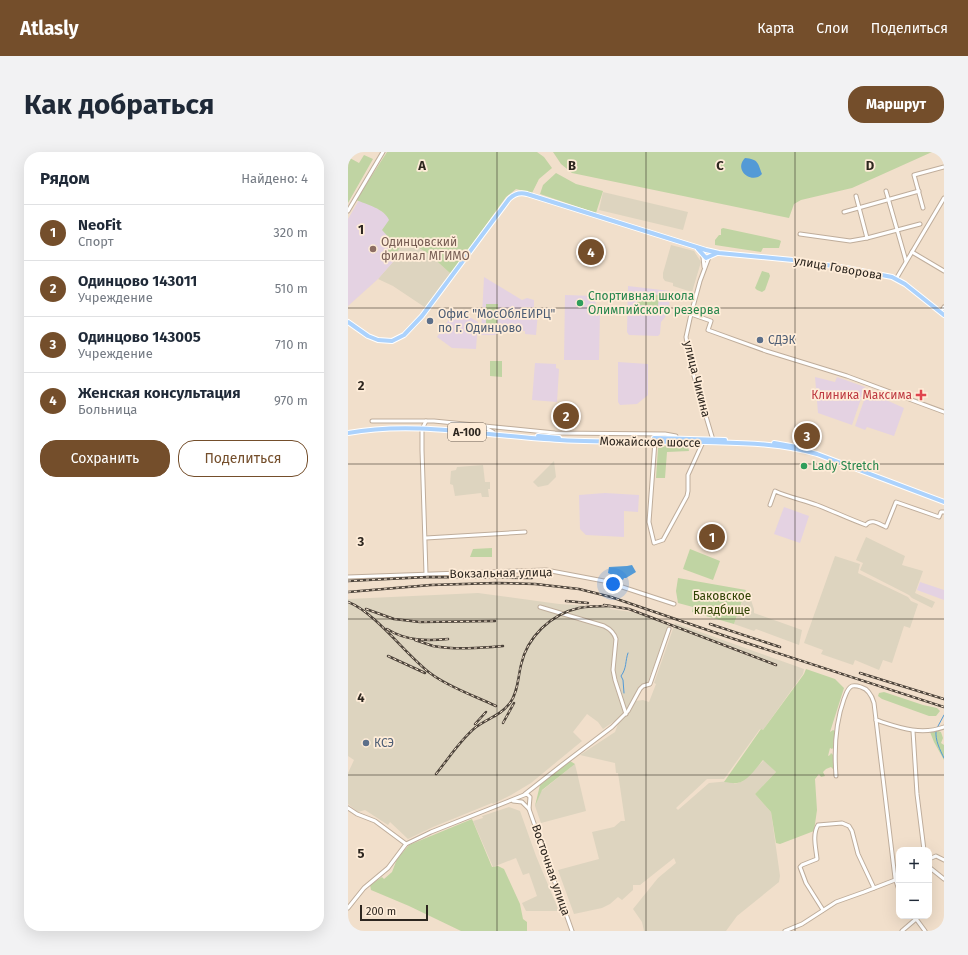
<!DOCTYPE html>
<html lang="ru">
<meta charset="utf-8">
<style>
body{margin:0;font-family:"Fira Sans",sans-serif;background:#f2f2f3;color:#1f2937}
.controls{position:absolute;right:12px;bottom:12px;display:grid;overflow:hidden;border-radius:8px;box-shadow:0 4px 16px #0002}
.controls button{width:36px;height:36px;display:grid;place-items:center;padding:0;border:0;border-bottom:1px solid #e0e1e3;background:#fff;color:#1f2937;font:20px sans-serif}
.scale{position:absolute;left:12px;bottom:10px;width:68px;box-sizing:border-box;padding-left:4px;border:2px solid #2d261f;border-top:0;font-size:11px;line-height:14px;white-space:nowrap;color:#2d261f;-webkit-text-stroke:3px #feecd8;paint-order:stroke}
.you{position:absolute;left:265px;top:432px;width:14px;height:14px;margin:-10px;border:3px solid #fff;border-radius:50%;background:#1a73e8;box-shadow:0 0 0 6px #1a73e833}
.badge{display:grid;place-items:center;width:26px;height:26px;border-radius:50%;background:#744e2b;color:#fff;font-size:13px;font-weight:700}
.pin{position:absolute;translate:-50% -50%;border:2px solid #fff;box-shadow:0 1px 4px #0006}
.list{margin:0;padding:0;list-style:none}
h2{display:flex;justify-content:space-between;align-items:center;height:52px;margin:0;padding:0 16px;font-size:17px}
h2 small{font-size:13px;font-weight:400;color:#747a83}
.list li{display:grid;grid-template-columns:26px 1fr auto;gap:12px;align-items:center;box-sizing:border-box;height:56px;padding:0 16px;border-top:1px solid #e0e1e3}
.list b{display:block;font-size:15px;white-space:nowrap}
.list p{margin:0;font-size:13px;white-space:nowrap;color:#747a83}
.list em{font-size:13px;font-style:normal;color:#747a83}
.actions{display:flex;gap:8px;padding:12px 16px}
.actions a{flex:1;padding:9px 0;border:1px solid #744e2b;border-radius:16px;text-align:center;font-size:14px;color:#744e2b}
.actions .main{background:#744e2b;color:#fff}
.map{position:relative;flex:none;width:596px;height:779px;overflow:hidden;border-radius:16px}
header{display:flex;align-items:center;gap:24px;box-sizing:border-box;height:56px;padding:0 20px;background:#744e2b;color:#fff}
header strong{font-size:19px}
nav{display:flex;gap:22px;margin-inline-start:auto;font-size:14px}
.intro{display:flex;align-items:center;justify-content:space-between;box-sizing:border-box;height:96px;padding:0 24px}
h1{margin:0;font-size:28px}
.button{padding:10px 18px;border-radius:16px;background:#744e2b;color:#fff;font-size:14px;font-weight:700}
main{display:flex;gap:24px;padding:0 24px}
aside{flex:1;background:#fff;border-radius:16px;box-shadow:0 4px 16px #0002}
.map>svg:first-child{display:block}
</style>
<header>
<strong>Atlasly</strong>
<nav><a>Карта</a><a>Слои</a><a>Поделиться</a></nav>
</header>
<div class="intro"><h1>Как добраться</h1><a class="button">Маршрут</a></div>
<main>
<aside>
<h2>Рядом<small>Найдено: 4</small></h2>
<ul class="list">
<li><span class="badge">1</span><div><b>NeoFit</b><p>Спорт</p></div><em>320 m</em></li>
<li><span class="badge">2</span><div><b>Одинцово 143011</b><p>Учреждение</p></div><em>510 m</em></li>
<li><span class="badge">3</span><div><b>Одинцово 143005</b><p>Учреждение</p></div><em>710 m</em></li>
<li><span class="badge">4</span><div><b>Женская консультация</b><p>Больница</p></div><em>970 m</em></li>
</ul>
<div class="actions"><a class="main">Сохранить</a><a>Поделиться</a></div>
</aside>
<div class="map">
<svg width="596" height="779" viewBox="0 0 596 779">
<rect width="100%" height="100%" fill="#f1dfcb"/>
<g fill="#ddd4bf">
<path d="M255 40 340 60 335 78 251 58Z"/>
<path d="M55 87 81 102 103 122 78 156 45 134 30 127 45 110Z"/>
<path d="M323 93 346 99 353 110 344 140 325 134V131L317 129 315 126V121Z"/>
<path d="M206 309 208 325 200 333 190 335 185 330Z"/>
<path d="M135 313 137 330H142V337H140L141 345H134L133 341 107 344 105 333 102 332 103 319 108 318 109 315Z"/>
<path d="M518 385 557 404 554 413 575 419 567 441 587 450 584 456 564 446 561 443 512 418 515 411 508 408Z"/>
<path d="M487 404 512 412 510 421 560 445 563 449 570 452 562 476 556 474 544 511 535 508 531 518 507 508 505 513 473 502 475 498 456 491Z"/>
<path d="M398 440 405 442 403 448 406 457V461L454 478 451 493 408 477 406 479 386 472Z"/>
<path d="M130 441 211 452 262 455V457L291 461 321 474 299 532H294L291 535 280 556 271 566 255 577 250 570 239 562 225 580 234 589 183 631 163 643 145 652 144 651 85 675 60 687 42 670 40 673 17 658 10 660 0 652V621L6 608 0 604V447Z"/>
<path d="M327 471 456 517 455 522 415 578 412 577 376 627H359L328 656 330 658 361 631 382 629 387 632 395 629 416 608 428 620 407 642 423 660 432 724 431 730 389 764 378 779H296L294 770 285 757 310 726 328 711 326 706 292 733H285V738L274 748 270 745 262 752 254 756 226 762 210 718 251 707 244 680 266 675 273 669H277L270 621H268L267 611 232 603 267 580 270 572 281 560 287 549 295 548 301 550 308 532 306 531Z"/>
<path d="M227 612 238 659 193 671 187 654 191 641Z"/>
<path d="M161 655 172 659 188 704 211 759H178L174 751 189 744 181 721 175 723 168 706 145 715 125 669 135 666 134 664Z"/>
</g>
<g fill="#e4d2e2">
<path d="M11 48 27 55 41 64 55 87 45 110 30 127 0 154V67Z"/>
<path d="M136 125 174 148 179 146 186 148V160H190L188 183 177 182V179L158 178 147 183H133Z"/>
<path d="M280 134 322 139 321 160 313 170 312 182 310 184 281 183 279 180Z"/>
<path d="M217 143 247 144 248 156 252 160 251 208H216Z"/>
<path d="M108 157 130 170 128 197 104 196 89 185Z"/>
<path d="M270 210 300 212V243L289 252 272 253 270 250Z"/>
<path d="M187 211 208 212V216L211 217 209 250 184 248Z"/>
<path d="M467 225 487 230 489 225 517 235 504 273 470 261Z"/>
<path d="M520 237 537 243 536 247 556 256 546 284 519 275 517 278 507 274Z"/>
<path d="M257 341 291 343 290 360 276 359V385L238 383 232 377 231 343Z"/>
<path d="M436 355 461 364 452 391 426 382Z"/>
<path d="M572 430 596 438V448L569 438Z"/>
</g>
<g fill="#c0d4a3">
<path d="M39 0H189L196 5 204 16 191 27 184 41 168 37 158 45 103 122 81 102 56 87 46 107 40 104 39 101 43 88 34 78 41 68C37 57 18 52 8 48Z"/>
<path d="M205 0H584L504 36 453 48 446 52 441 66 224 21 213 12Z"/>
<path d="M16 3 25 7 0 51V5L11 11Z"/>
<path d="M208 21 228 32 255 39 248 61 192 42 195 33Z"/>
<path d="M375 76 431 88 433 89 431 96H415L413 100 367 93V88L371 83H373V77Z"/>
<path d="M414 119 421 121 422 124 417 138 414 140 409 138 407 136Z"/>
<path d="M290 141 311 143 310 154 289 153Z"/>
<path d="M138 152H150L149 173H138Z"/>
<path d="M142 209H154V225L142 224Z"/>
<path d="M318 294H340L341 299 319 300 317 326H308L310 296Z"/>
<path d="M144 396V405H122L125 397Z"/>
<path d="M342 397 372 409 365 428 335 417Z"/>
<path d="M330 426 398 438 386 472 344 460 345 455 330 451 328 439Z"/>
<path d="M458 517 487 527 496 536 482 580 485 578 487 579 485 596 484 597 482 596 480 604 482 603 483 601 485 603 486 618 483 615 478 617 475 620 477 624 473 625 471 622 467 627 469 658 466 679 432 692 428 691 423 660 407 642 428 620 415 608C409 615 399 630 389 631 385 632 381 630 376 630L413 577 415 578 456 522Z"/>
<path d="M536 540 575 553 589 556 592 559 588 564H581L534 547 530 544 531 541Z"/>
<path d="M590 579 593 580 595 586 593 591 596 593V608L586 590 582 580Z"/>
<path d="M222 609 227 612 194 638 187 654 192 633Z"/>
<path d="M124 667 144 715 150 714 156 717 172 752 175 767 179 770V779H113L61 754 23 738 22 733 34 725 36 727 44 720 49 707 61 693Z"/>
</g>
<g fill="#539ad6">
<path d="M397 6C410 7 410 11 414 22 404 33 385 18 397 6Z"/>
<path d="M284 413 288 420 278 426H276L275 428 260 421 261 415 279 414Z"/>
</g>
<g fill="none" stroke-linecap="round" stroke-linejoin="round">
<g stroke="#539ad6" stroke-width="1">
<path d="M276 541 275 528 273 524C279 516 277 509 280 501"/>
<path d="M589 576 596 563"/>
<path d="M588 579C587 588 592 598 596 606"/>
</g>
<g stroke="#bfad9b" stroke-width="5">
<g id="minor">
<path d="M538 39 558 109"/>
<path d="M508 44 519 86"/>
<path d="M575 56 566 23 596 15"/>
<path d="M0 59 35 0"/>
<path d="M496 60 571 39"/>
<path d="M452 82 502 89 519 86 572 72"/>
<path d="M564 100 596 119"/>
<path d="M355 105 356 115"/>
<path d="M361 105 352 129 343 162 338 185 343 214 365 288"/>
<path d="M548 127 596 46"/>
<path d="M593 160 596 155"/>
<path d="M343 162 363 169 360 178 418 199 499 224 596 260"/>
<path d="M24 269H86L207 281 317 282 328 284V286"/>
<path d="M78 269 74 277V298L78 422"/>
<path d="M136 275 145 280"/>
<path d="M307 289 301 370 306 391 315 388 339 344 340 339V323L355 290"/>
<path d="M422 353 427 339C440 345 455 348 469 353 485 359 501 367 518 373 523 366 531 372 538 375L548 350 591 365 593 360H596"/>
<path d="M78 386 177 380"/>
<path d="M0 425 198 418 256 429 326 452"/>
<path d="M192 455 256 474C262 477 266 480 268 487L265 518 267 528 278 562"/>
<path d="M528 568C550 575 572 584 596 575"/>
<path d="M565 579 569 642 576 698"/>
<path d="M488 624C486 598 487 572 496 547 498 543 499 536 504 534 507 533 510 534 513 535 520 537 524 544 526 551L547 726 551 738"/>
<path d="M177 642 214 613 264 575 280 559 292 537 295 534 302 532 321 477"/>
<path d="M165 649 174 650 181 657 224 779"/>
<path d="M0 656 9 662 27 669 58 692"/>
<path d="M581 707 588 704 596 708"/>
<path d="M581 715 596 727"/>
<path d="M0 756 16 736 40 716 58 692 83 680 176 643 179 642 182 645 181 657"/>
<path d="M475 758 458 731 452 715 454 713 469 707C468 696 464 683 470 673L494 671 501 674 504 679 510 702 526 736"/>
<path d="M566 764 577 779"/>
<path d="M437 779 454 772 488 750 516 740 547 728"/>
<path d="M554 779 568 767"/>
</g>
</g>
<g stroke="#fff" stroke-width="6">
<g id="major">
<path d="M350 97 358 106 369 101"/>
<path d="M0 170 20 184 30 188 44 189 56 183 74 164 161 47C166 42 172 40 179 42L358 98 371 101 445 108 498 116 544 125 557 132 596 163"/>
<path d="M0 281C69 268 143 285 212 288 260 291 309 289 358 290 395 291 433 291 469 302L596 350"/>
<path d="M190 284 211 286"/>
<path d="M306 286 377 288"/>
<path d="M426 291 454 296"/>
</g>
</g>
<use href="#minor" stroke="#fff" stroke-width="3"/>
<use href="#major" stroke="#abd2fd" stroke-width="4"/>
<g stroke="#4d443b" stroke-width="2.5">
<g id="rail">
<path d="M0 429 80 425 184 426"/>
<path d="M0 440 83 433 148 431 187 432 231 437 263 445 380 485 596 555"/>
<path d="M218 449 240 451"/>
<path d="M0 450C28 461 57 502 82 521 100 535 127 544 148 554"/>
<path d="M256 453 281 457 428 513"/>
<path d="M18 457 46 467 72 470 147 469"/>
<path d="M362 472 432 495"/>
<path d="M39 477C58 489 79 489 100 487"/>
<path d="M67 488C73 490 79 492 85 494 108 498 132 496 155 494"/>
<path d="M40 504 77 521"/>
<path d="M512 521 596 547"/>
<path d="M155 571 166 551"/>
<path d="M127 572 138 560"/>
<path d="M88 622C101 606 112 588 128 575 140 566 152 564 162 551 170 540 170 525 173 513 179 485 203 462 231 456 241 454 251 454 262 454"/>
</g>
</g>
<use href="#rail" stroke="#feecd8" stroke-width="1" stroke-dasharray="3" stroke-linecap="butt"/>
</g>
<path fill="none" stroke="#2d261f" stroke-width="1" stroke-opacity="0.55" d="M149 0V779M298 0V779M447 0V779M0 156H596M0 312H596M0 467H596M0 623H596"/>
<circle fill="#8d6e63" stroke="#feecd8" stroke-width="1.5" cx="25" cy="97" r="4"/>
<g fill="#2e9e5b" stroke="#feecd8" stroke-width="1.5">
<circle cx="232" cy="151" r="4"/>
<circle cx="456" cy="314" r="4"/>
</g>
<g fill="#5c6f8a" stroke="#feecd8" stroke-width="1.5">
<circle cx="82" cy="169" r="4"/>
<circle cx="412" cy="188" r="4"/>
<circle cx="18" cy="591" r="4"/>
</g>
<path fill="#e0444e" stroke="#feecd8" stroke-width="1.5" d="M571 237h4v4h4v4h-4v4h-4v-4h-4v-4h4z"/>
<g text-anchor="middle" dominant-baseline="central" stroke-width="3.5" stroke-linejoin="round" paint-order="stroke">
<rect fill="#feecd8" stroke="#6c6156" stroke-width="1" x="100" y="271" width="38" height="18" rx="3"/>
<g font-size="11" font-weight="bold" fill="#2d261f">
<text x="119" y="280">А-100</text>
</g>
<g font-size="12" fill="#785e54" stroke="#feecd8" text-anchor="start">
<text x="33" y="90">Одинцовский<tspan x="33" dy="14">филиал МГИМО</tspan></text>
</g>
<g font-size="12" fill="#2d261f" stroke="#feecd8">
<text transform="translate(490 116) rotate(10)">улица Говорова</text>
<text transform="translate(349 227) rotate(76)">улица Чикина</text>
<text transform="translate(302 290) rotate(1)">Можайское шоссе</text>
<text transform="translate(153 421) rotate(-1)">Вокзальная улица</text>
<text transform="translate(203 718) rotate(71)">Восточная улица</text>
</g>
<g font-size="12" fill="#27864d" stroke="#feecd8" text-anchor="start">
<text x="240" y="144">Спортивная школа<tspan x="240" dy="14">Олимпийского резерва</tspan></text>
<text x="464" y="314">Lady Stretch</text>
</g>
<g font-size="12" fill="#4e5e75" stroke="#feecd8" text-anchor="start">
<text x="90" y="162">Офис "МосОблЕИРЦ"<tspan x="90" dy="14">по г. Одинцово</tspan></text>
<text x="420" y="188">СДЭК</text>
<text x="26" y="591">КСЭ</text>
</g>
<g font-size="12" fill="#be3a42" stroke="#feecd8" text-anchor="end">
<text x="564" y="243">Клиника Максима</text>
</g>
<g font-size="12" fill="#314405" stroke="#feecd8">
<text x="374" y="444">Баковское<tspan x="374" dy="14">кладбище</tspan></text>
</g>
</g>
<g font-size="13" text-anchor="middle" font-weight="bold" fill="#2d261f" stroke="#feecd8" stroke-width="3.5" stroke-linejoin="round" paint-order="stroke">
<text x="74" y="18">A</text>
<text x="224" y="18">B</text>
<text x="372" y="18">C</text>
<text x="522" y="18">D</text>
<text x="13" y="82">1</text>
<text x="13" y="238">2</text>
<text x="13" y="394">3</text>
<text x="13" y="550">4</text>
<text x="13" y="706">5</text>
</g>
</svg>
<div class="controls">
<button>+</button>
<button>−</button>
</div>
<div class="scale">200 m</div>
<div class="you"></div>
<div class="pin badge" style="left:364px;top:385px">1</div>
<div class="pin badge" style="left:218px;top:264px">2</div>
<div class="pin badge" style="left:459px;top:284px">3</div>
<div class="pin badge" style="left:243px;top:100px">4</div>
</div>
</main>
